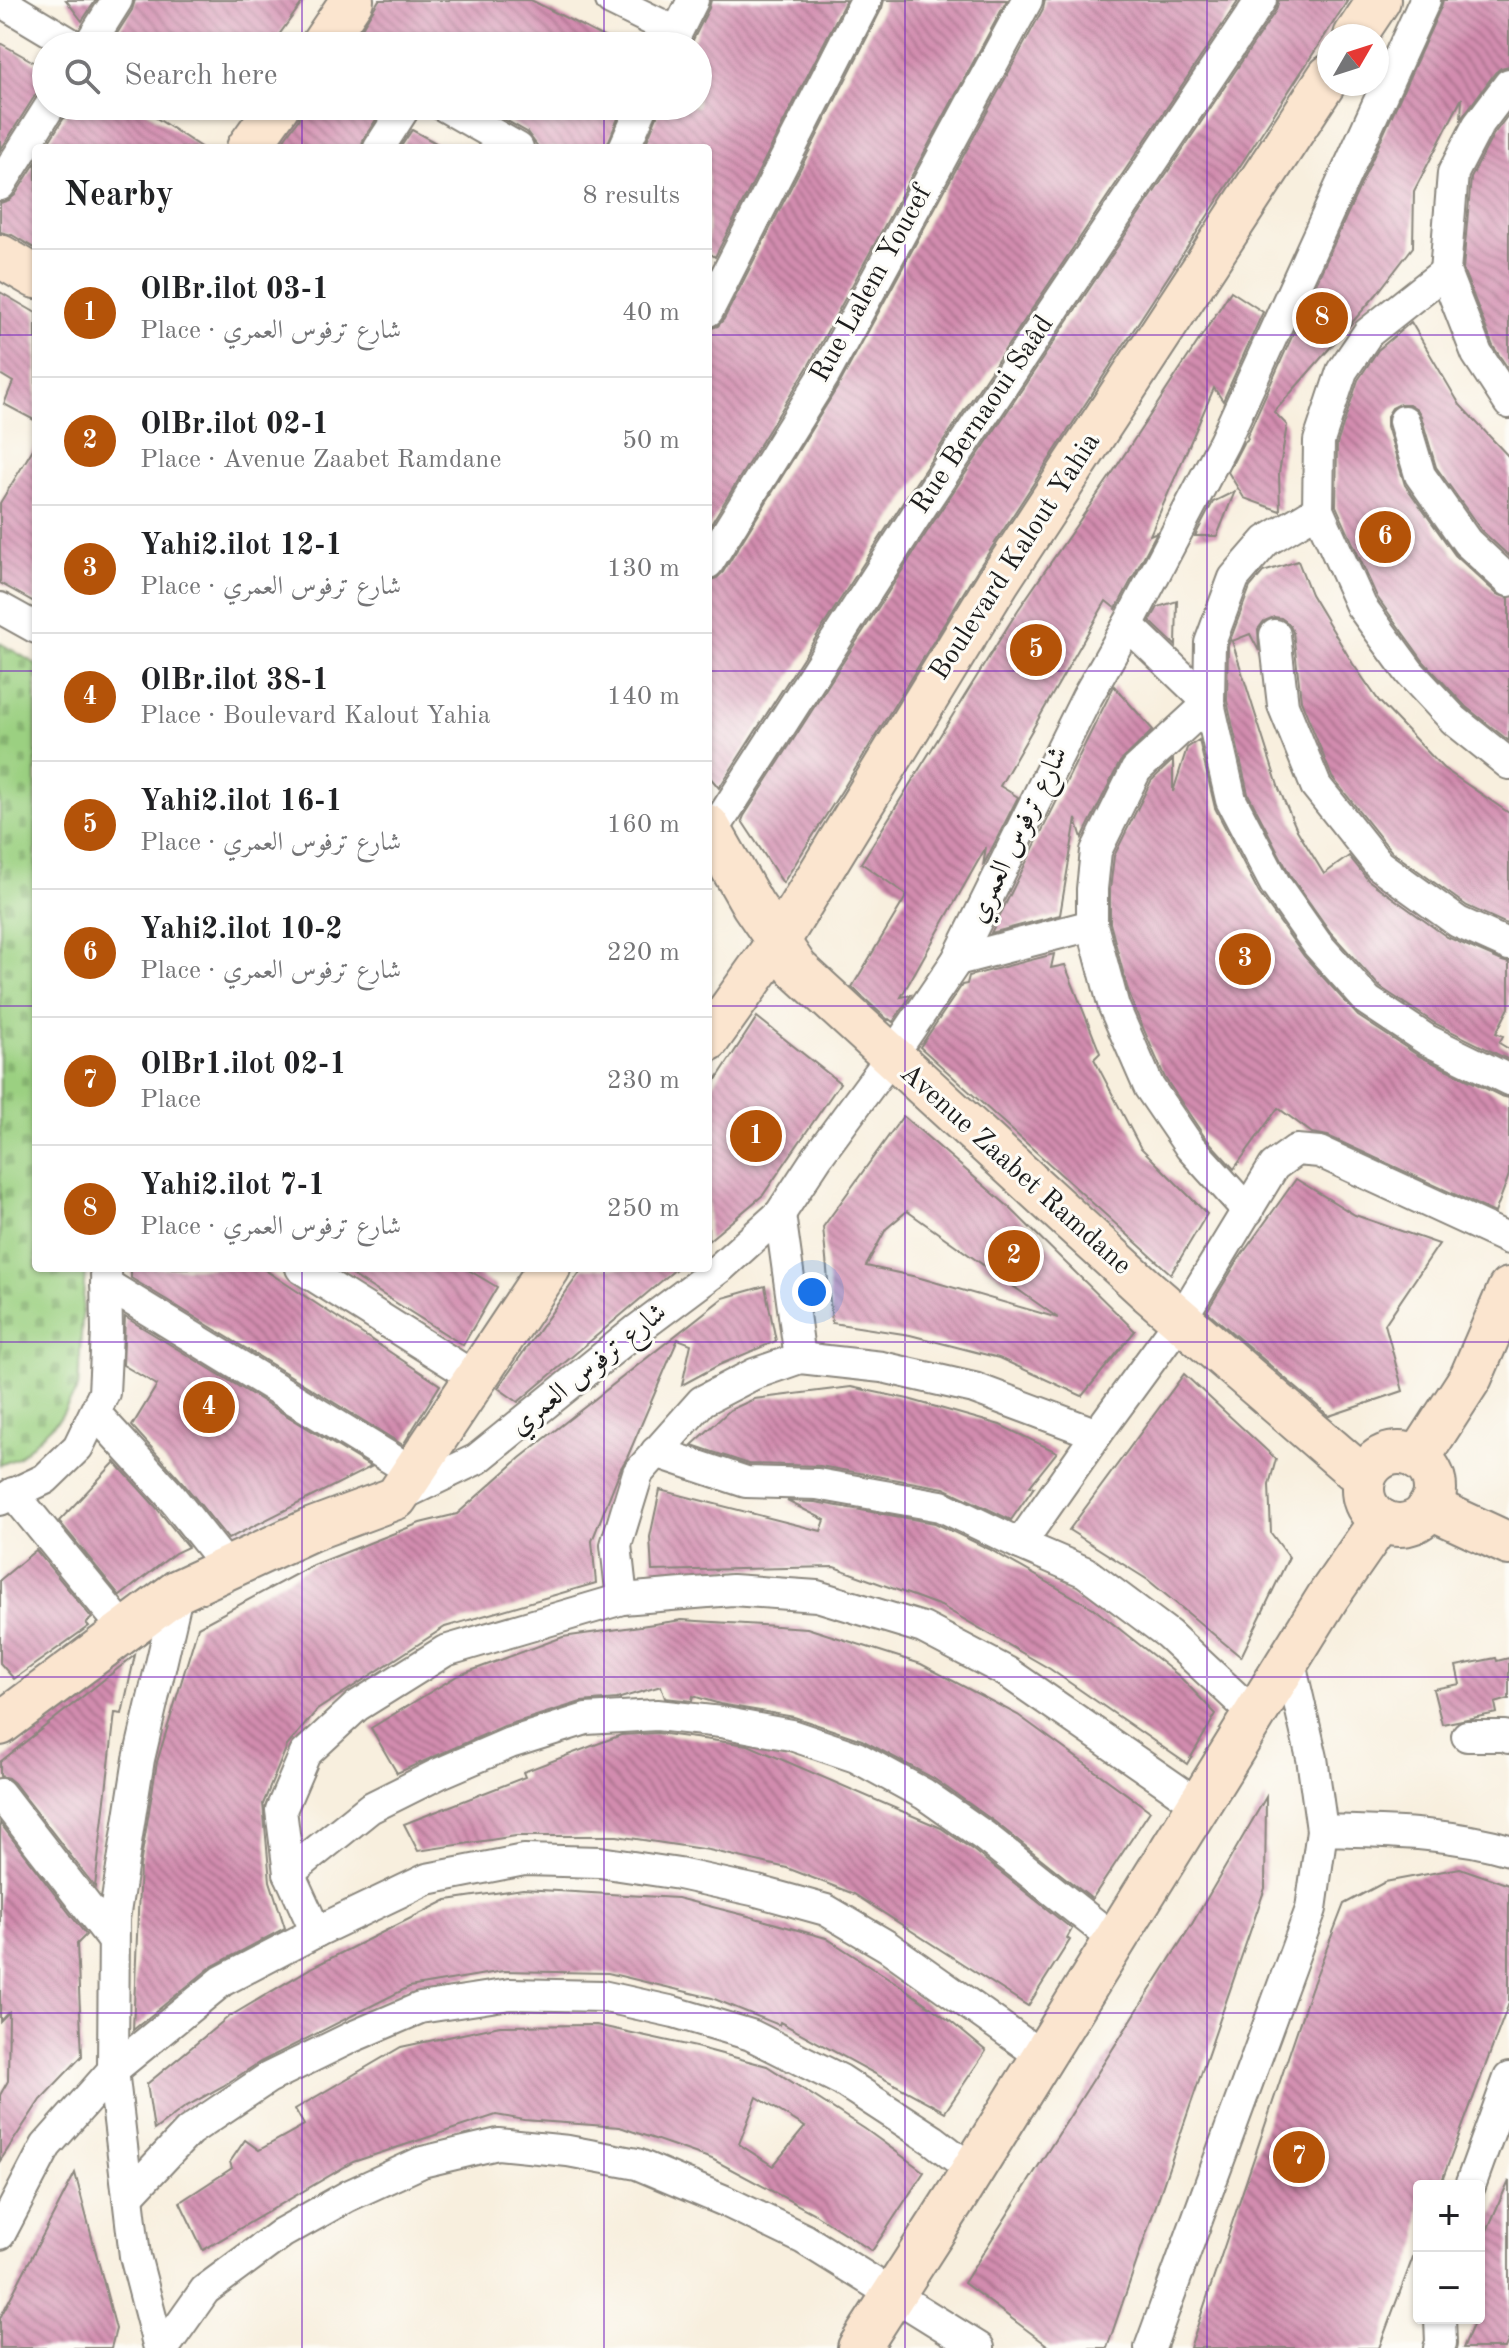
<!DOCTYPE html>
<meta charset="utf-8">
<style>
body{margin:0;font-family:"Old Standard TT",Amiri,serif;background:#f6f6f6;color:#202124}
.controls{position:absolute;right:24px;bottom:24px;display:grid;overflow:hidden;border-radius:8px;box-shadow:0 2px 6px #0004}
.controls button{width:72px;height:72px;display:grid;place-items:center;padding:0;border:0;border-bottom:2px solid #e0e0e0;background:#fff;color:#202124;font:40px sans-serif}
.compass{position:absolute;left:1317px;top:24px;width:72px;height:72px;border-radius:50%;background:#fff;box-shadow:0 2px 6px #0004;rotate:51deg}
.you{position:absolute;left:812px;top:1292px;width:28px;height:28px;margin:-20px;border:6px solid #fff;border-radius:50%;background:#1a73e8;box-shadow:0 0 0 12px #1a73e833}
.badge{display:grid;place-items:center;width:52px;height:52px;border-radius:50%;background:#b45309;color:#fff;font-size:26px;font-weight:700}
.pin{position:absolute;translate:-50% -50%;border:4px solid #fff;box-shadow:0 2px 8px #0006}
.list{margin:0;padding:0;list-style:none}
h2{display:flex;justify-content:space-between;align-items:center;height:104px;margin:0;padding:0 32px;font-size:34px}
h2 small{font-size:26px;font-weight:400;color:#757577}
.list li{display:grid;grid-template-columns:52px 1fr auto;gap:24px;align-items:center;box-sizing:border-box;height:128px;padding:0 32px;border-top:2px solid #e0e0e0}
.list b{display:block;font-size:30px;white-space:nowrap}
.list p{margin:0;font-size:26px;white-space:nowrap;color:#757577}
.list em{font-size:26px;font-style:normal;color:#757577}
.icon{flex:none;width:44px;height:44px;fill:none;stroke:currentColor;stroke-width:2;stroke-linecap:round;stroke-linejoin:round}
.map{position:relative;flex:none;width:1509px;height:2348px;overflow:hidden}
.search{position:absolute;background:#fff;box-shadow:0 2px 6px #0004;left:32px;top:32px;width:680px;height:88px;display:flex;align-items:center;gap:20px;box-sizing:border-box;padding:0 28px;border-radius:44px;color:#757577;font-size:30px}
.panel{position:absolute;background:#fff;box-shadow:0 2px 6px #0004;left:32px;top:144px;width:680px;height:1128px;border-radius:8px}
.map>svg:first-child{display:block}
</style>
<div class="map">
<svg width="1509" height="2348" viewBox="0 0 1509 2348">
<defs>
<pattern id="cemetery-stones" width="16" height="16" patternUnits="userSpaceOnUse" patternTransform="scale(2)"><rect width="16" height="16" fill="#9bd081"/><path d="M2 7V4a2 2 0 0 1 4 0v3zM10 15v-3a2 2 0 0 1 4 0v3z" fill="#85b26f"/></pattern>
<pattern id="building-back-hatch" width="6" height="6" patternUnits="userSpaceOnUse" patternTransform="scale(2)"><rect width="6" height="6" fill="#d28caf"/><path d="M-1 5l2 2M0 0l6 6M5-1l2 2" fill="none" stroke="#aa728e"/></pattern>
</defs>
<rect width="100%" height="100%" fill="#fdfcf7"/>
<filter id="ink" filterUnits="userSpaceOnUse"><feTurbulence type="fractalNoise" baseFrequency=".0125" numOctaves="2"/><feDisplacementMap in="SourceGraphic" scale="16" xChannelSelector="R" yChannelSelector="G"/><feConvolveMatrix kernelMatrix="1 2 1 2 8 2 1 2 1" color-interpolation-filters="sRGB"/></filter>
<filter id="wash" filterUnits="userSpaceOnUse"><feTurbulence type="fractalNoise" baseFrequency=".006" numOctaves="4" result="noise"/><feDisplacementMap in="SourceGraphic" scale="32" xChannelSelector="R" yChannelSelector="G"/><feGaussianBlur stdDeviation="1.8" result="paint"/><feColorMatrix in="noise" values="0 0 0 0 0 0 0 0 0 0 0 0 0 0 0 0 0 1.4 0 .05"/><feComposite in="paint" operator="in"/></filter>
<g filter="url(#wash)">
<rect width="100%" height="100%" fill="#f8efde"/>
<path fill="url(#cemetery-stones)" stroke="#5c764e" stroke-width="2" d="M0 643 36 664V1268H85L78 1388 60 1418 18 1458 0 1465Z"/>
<g id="blocks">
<g fill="url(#building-back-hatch)" fill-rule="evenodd">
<path d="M66 0H96L82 21Z"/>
<path d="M135 0H304L271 46H261L249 39 244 46H109L132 10Z"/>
<path d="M379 0H531L621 46H374L357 36Z"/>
<path d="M711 0H846L715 257 708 252V148H644L661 106H698V46H690L709 8Z"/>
<path d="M884 0H1007L809 365 708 529V335L712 328 718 326 724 319 882 8Z"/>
<path d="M1045 0H1239L909 493 719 788 708 775V581L717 578 723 572 840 383 1043 9Z"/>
<path d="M1279 0H1348L978 569 846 784 783 883 742 821 744 816 939 513 1276 10Z"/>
<path d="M1443 0H1509V66L1501 68 1495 73 1461 119 1462 98 1414 191 1413 247 1376 295 1274 412 1287 425 1279 473 1280 511 1244 498 1228 472 1243 443 1248 439 1247 436 1441 7Z"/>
<path d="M0 43 46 69V78L0 151Z"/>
<path d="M68 106H138L202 148H45L65 116Z"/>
<path d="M304 106H369L381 112 364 138 361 148H278L298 120Z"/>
<path d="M480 106H623L606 148H539L527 132Z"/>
<path d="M1509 114V370L1493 346 1463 269 1471 178 1493 135Z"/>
<path d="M412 130 445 148H400Z"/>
<path d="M36 162V249L12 235 0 232V203L9 200 15 195Z"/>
<path d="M1231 291 1263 312 1223 401 1214 388 1150 535 1157 532 1116 609 1106 601 1000 786 1018 797 983 866 986 847 901 997 911 995 893 1022 889 1019 888 1020 852 987 907 895 861 863 1018 610 1113 472Z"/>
<path d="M0 292 36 313V421L4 404 13 382 0 374Z"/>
<path d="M1411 322 1460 405 1509 457V556L1481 530 1436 467 1421 416 1417 409 1409 404H1400L1392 408 1387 416V426L1405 485 1455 555 1497 594 1509 598V741L1466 707 1424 662 1377 597 1336 506 1337 444 1358 380 1378 350Z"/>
<path d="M36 444V603L0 583V503Z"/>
<path d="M1235 491 1217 536H1195L1213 502Z"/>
<path d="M1298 561 1311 594 1353 664 1379 701 1443 768 1509 813V925L1467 906 1392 852 1332 777 1301 700 1293 632 1289 624 1281 618 1274 617 1264 621 1258 629 1259 651 1250 634 1232 641 1279 789 1297 830 1324 874 1349 856 1368 880 1447 937 1502 961 1509 963V1008L1496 1033 1503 1036 1499 1043 1509 1049V1060L1436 1024 1380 987 1331 933 1290 875 1248 794 1227 701 1228 646 1250 587 1263 572Z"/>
<path d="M1177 601 1176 646 1150 621 1158 607Z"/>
<path d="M1114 686 1153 730 1120 762 1082 838 1076 819 1060 915 991 933Z"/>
<path d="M1199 740 1215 808 1259 893 1304 956 1358 1016 1419 1056 1501 1096 1509 1098V1175L1495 1213 1328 1136 1312 1133 1278 1108 1234 1169 1204 1136 1165 1078 1133 1005 1127 987 1110 923V890L1114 856 1151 781 1173 760V792L1187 748Z"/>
<path d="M1054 954 1051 968 1065 965 1100 1053 1094 1059 1140 1147 1207 1214 1171 1274 920 1047 962 985 967 984 969 976Z"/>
<path d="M757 1017 840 1083 763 1195 708 1241V1092Z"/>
<path d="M903 1116 1009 1207 1135 1331 1082 1396 999 1358 910 1335 832 1323 823 1227ZM907 1211 1058 1318 917 1277 866 1266 886 1229Z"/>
<path d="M1296 1179 1355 1215 1439 1244 1385 1324 1403 1391 1329 1416 1207 1311 1238 1260Z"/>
<path d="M131 1268H262L440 1385 403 1445 131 1278Z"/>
<path d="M341 1268H465L497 1287 463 1345Z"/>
<path d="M583 1268H677L518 1402 498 1388Z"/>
<path d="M765 1286 776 1341 719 1365 682 1385 691 1344 678 1339 627 1458 621 1468 592 1541 596 1583 445 1627 317 1710 287 1746 263 1804 270 1881 285 1928 211 1967 133 2030 140 1866 157 1762 198 1627 311 1566 420 1523 457 1514 520 1458 723 1298Z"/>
<path d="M125 1317 371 1467 228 1539 183 1483 132 1426 157 1385 123 1365Z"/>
<path d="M1184 1374 1276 1459 1269 1485 1271 1533 1289 1557 1241 1657 1148 1580 1069 1530Z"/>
<path d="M851 1387 908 1399 1000 1425 1057 1452 1030 1486 1034 1487 1011 1520 944 1488 820 1466 749 1464 692 1445 730 1410 754 1399Z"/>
<path d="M115 1462 155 1506 188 1547 175 1553 120 1596 59 1521Z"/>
<path d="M660 1490 821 1531 825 1520 787 1501 815 1502 935 1523 989 1549 1093 1608 1179 1676 1216 1714 1187 1764 1050 1669 941 1606 834 1567 652 1571 650 1537Z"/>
<path d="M36 1550 92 1618 86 1623 89 1626 14 1679 0 1663V1580Z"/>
<path d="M682 1620 807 1628 921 1664 1018 1715 1150 1811 1092 1899 995 1822 933 1778 862 1740 794 1717 720 1704 693 1696 692 1701 665 1698 661 1686 617 1699 581 1702 504 1726 397 1773 371 1728 457 1676 563 1637Z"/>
<path d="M135 1655 122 1714 115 1713 95 1887 14 1783 8 1778 0 1776V1762Z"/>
<path d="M1496 1658 1497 1661 1509 1658V1699L1495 1703 1497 1713 1442 1724 1433 1689 1460 1684 1456 1666Z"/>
<path d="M657 1733 748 1745 941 1828 973 1850 1072 1929 1067 1938 1070 1940 1028 2006 854 1894 787 1868 709 1850 617 1836H516L418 1851 404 1824 525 1777 523 1772 621 1735Z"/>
<path d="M1266 1797 1265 1888 1107 2348H1051L964 2283 1192 1924Z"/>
<path d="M0 1823 86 1935 77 1944 82 2056 40 2100 0 2161V2095L8 2081 9 2012 0 2021Z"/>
<path d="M1460 1868 1509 1885V2003L1440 2186H1419V2241L1379 2348H1190L1311 1989 1344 1904 1385 1882Z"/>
<path d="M523 1889 677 1898 748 1916 826 1938 898 1984 950 2021 986 2051 945 2112 780 2022 779 2025 712 1998 608 1973 503 1971 409 1987 260 2062 223 2086 185 2107 154 2130 147 2084 227 2018 311 1968 447 1900Z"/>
<path d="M596 2025 696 2047 767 2066 865 2129 924 2172 872 2251 815 2214 712 2159 620 2127 524 2120 496 2115 353 2162 203 2250 180 2202 232 2168 230 2162 245 2140 259 2150 304 2125 295 2109 401 2047 500 2026ZM757 2097 805 2127 773 2166 739 2144Z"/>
<path d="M75 2173 116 2329 111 2348H0V2318Z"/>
<path d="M1509 2180V2339L1505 2348H1463L1476 2318H1479V2249Z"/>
</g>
</g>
</g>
<g filter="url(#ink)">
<use href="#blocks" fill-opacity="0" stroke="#8a867d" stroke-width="2"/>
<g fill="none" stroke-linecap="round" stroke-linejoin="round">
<g stroke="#8a867d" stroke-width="34">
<g id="street">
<path d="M611 0 676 32"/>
<path d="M0 1 75 46"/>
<path d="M88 46 117 0"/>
<path d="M670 46 693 0"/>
<path d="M1509 84 1478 125 1453 173 1445 272 1477 354 1509 403"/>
<path d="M444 106 518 148"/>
<path d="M379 148 406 106"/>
<path d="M624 148 643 106"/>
<path d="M0 185 50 106"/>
<path d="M1445 272 1368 333 1342 371 1319 441 1318 510 1361 606 1410 673 1454 720 1509 764"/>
<path d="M708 311 866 0"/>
<path d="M1404 421 1420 475 1467 542 1509 581"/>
<path d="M1318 510 1266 541 1234 578 1210 643 1209 703 1231 800 1275 884 1317 944 1368 1001 1427 1040 1509 1080"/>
<path d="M708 563 825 374 1027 0"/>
<path d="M0 608 36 628"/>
<path d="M1128 625 1209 703 1136 770 1096 851 1092 889V925L1114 1007 1149 1087 1190 1147 1248 1211"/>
<path d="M1275 635 1283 705 1316 786 1379 865 1458 922 1509 945"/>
<path d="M708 839 924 503 1261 0"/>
<path d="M957 960 1092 925"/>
<path d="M780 1214 800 1358"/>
<path d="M301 1268 476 1378"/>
<path d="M106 1284 413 1472"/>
<path d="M95 1413 169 1494 228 1568"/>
<path d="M656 1452 746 1482 817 1484 941 1506 1020 1544 1085 1572 1168 1634 1254 1714"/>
<path d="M13 1493 125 1630"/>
<path d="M398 1497 477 1459 638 1329 721 1267 780 1214 818 1156 891 1057 957 960 1087 697 1128 625 1224 442 1425 0"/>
<path d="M0 1500 45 1479 78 1447 104 1393 107 1332 106 1270"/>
<path d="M1020 1544 1097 1434 1181 1319 1274 1166 1296 1150 1320 1152 1509 1239"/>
<path d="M622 1599 616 1545 638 1473 702 1401 754 1374 800 1358 882 1367 974 1388 1097 1434"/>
<path d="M1467 1736H1505L1509 1738"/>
<path d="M0 1794 113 1940"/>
<path d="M1322 1830C1384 1832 1449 1832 1509 1850"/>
<path d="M289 1873 370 1808 438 1774 510 1743 586 1719 657 1715 721 1722 791 1735 856 1757 924 1794 984 1836 1115 1940"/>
<path d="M316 1932 289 1873 281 1810 305 1754 357 1706 445 1651 622 1599 732 1590 817 1596 923 1628 1007 1672 1199 1805"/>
<path d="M1470 2186 1509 2078"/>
<path d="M128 2196 189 2131 268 2078 352 2037 420 2008 510 1994 602 1996 674 2012 751 2035 841 2080 933 2140 972 2170"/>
<path d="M0 2234 46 2146 113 2070 222 1981 316 1932 427 1879 524 1860 600 1862 679 1874 757 1891 826 1910 887 1946 1043 2057"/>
<path d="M159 2348 135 2256 113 2070 114 1919 139 1759 178 1591"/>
<path d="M164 2348 205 2290 282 2233 348 2196 422 2162 498 2144 568 2151 637 2164 725 2201 804 2239 979 2348"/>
<path d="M1150 2348 1311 1909 1322 1830 1312 1758 1289 1659"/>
<path d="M1439 2348 1441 2343 1440 2318"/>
</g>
</g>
<g stroke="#8a867d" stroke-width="46">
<g id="secondary">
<path d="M1355 36 1379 0"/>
<path d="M321 46 352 0"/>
<path d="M248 148 278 106"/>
<path d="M0 256 36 277"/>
<path d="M708 826 753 905 797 969 1149 1292 1364 1478"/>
<path d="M708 1040 778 942 998 582 1329 76"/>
<circle cx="1399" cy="1489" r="36"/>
<path d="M1418 1459 1471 1377 1509 1289"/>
<path d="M1429 1507 1509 1544"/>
<path d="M0 1724 178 1591 310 1530 396 1498 549 1268"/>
<path d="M859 2348 954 2200 1329 1595 1381 1520"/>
</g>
</g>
<use href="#street" stroke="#fff" stroke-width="30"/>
<use href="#secondary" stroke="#fbe5cf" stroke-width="42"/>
</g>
</g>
<path fill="none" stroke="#7b2cbf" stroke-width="2" stroke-opacity="0.55" d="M302 0V46M604 0V46M905 0V2348M1207 0V2348M302 106V148M604 106V148M0 335H36M708 335H1509M0 671H36M708 671H1509M0 1006H36M708 1006H1509M302 1268V2348M604 1268V2348M0 1342H1509M0 1677H1509M0 2013H1509"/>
<g text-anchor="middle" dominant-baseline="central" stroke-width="6" stroke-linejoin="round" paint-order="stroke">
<g font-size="28" fill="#1c1c1c" stroke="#fdfcf7">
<text transform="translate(872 284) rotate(-61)">Rue Lalem Youcef</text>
<text transform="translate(983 415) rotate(-56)">Rue Bernaoui Saâd</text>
<text transform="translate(1016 557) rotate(-57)">Boulevard Kalout Yahia</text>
<text transform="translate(1019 835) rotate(-64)">شارع ترفوس العمري</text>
<text transform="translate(1015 1170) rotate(42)">Avenue Zaabet Ramdane</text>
<text transform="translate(589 1370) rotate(-39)">شارع ترفوس العمري</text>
</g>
</g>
</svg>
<div class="controls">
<button>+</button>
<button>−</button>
</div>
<svg class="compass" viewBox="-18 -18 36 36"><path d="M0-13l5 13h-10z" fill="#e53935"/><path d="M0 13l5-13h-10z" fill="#757577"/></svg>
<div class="you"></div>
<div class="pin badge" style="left:756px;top:1136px">1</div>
<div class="pin badge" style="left:1014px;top:1256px">2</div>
<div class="pin badge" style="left:1245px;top:959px">3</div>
<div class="pin badge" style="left:209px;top:1407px">4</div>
<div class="pin badge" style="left:1036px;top:650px">5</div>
<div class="pin badge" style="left:1385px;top:537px">6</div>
<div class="pin badge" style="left:1299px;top:2157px">7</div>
<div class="pin badge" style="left:1322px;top:318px">8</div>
<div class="search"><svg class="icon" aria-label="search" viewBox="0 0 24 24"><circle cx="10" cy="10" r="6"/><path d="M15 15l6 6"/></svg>Search here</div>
<section class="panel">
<h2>Nearby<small>8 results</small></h2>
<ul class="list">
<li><span class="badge">1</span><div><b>OlBr.ilot 03-1</b><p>Place · شارع ترفوس العمري</p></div><em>40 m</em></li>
<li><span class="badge">2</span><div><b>OlBr.ilot 02-1</b><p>Place · Avenue Zaabet Ramdane</p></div><em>50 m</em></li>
<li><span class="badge">3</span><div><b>Yahi2.ilot 12-1</b><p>Place · شارع ترفوس العمري</p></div><em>130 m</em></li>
<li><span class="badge">4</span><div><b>OlBr.ilot 38-1</b><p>Place · Boulevard Kalout Yahia</p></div><em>140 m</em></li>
<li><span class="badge">5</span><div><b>Yahi2.ilot 16-1</b><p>Place · شارع ترفوس العمري</p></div><em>160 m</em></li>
<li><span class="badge">6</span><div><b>Yahi2.ilot 10-2</b><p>Place · شارع ترفوس العمري</p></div><em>220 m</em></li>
<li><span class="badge">7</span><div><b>OlBr1.ilot 02-1</b><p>Place</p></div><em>230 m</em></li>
<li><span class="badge">8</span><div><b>Yahi2.ilot 7-1</b><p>Place · شارع ترفوس العمري</p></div><em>250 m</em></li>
</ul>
</section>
</div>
